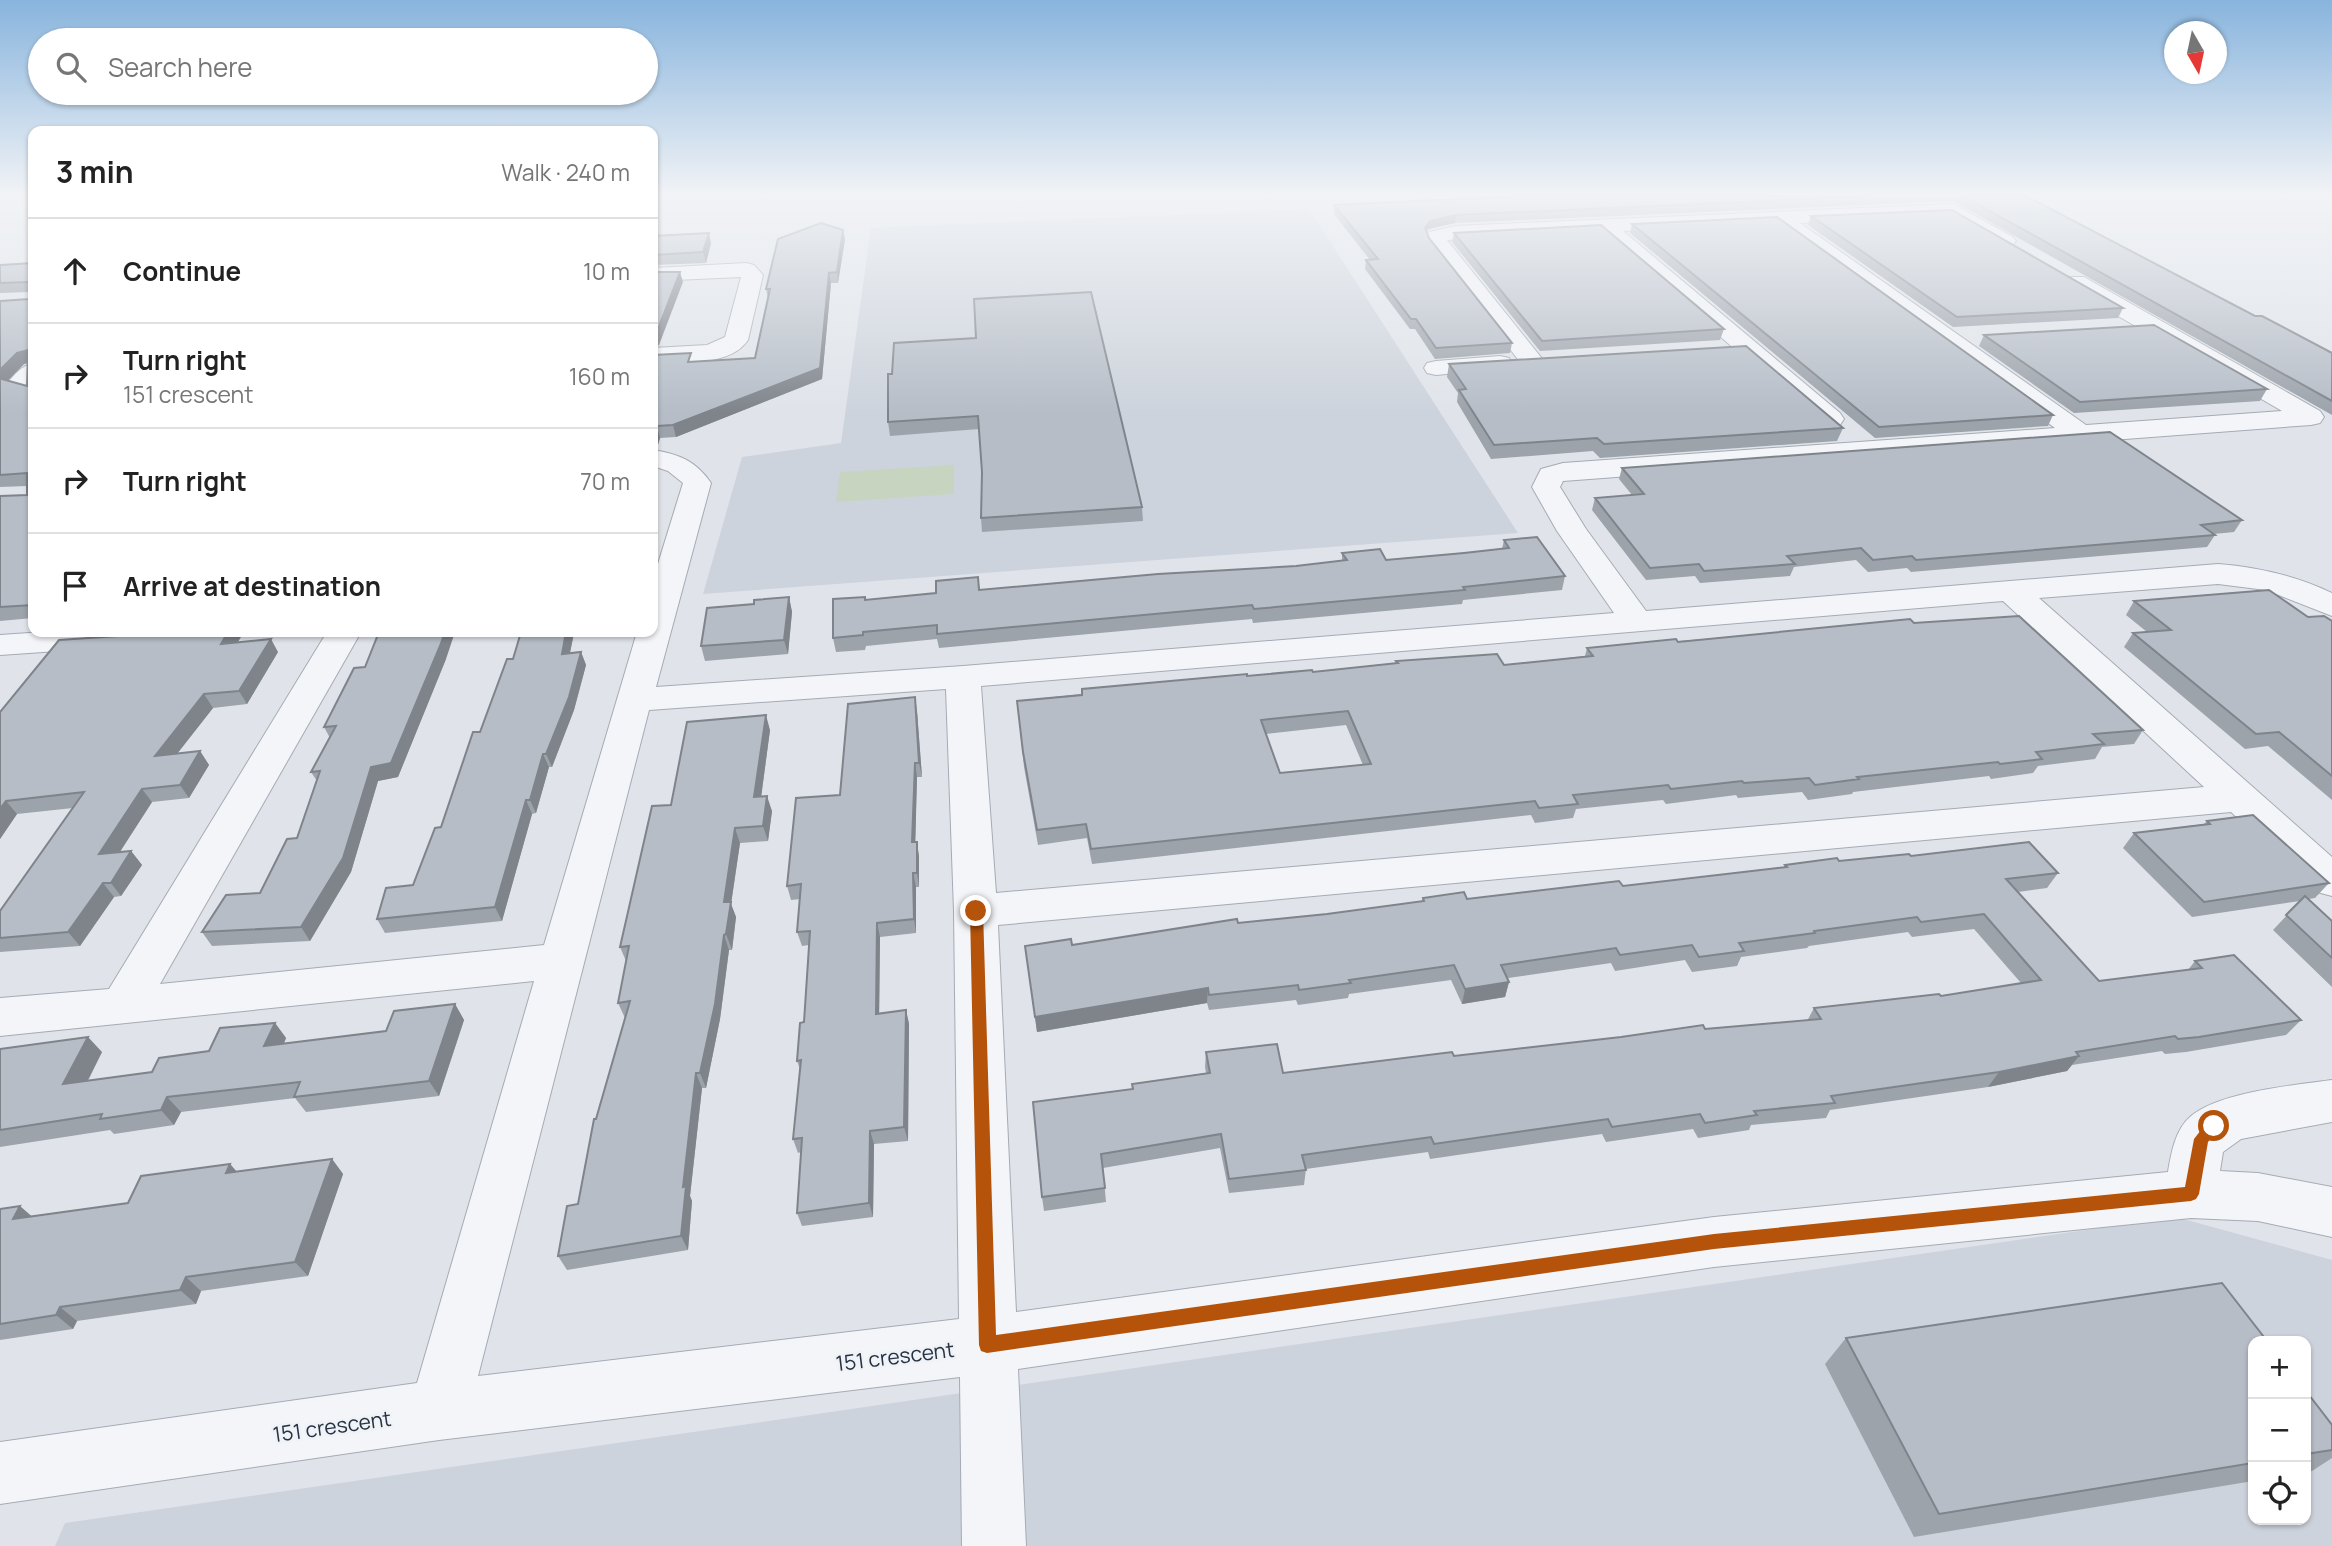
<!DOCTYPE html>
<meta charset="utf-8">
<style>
body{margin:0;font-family:Manrope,sans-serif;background:#f2f2f2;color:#222}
.controls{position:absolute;right:21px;bottom:21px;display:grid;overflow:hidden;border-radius:14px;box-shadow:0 2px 5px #0004}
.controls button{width:63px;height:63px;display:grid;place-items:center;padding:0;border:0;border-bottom:2px solid #e0e0e0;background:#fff;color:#222;font:35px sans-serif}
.compass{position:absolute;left:2164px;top:21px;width:63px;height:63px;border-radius:50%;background:#fff;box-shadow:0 2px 5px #0004;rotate:171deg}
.stop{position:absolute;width:21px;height:21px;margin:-16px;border:5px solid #b45309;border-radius:50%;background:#fff}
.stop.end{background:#b45309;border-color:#fff;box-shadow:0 2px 7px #0008}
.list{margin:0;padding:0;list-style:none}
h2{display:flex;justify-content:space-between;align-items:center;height:91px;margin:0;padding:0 28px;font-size:30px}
h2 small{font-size:23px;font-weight:400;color:#767676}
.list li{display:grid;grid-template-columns:46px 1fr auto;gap:21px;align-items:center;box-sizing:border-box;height:105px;padding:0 28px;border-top:2px solid #e0e0e0}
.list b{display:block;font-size:26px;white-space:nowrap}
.list p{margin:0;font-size:23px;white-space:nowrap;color:#767676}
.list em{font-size:23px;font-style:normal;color:#767676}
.icon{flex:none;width:38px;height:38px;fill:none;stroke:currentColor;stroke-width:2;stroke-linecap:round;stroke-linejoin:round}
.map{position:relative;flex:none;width:2332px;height:1546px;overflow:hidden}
.search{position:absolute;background:#fff;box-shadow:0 2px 5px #0004;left:28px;top:28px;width:630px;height:77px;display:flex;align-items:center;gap:18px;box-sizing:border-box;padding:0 24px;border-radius:38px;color:#767676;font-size:26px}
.panel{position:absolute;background:#fff;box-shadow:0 2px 5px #0004;left:28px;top:126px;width:630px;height:511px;border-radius:14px}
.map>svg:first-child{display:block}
</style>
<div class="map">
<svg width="2332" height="1546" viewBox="0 0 2332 1546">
<rect width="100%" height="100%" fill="#e0e4ea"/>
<g fill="#cdd3dc" fill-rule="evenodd">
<path d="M1309 209 1518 533 703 594 742 457 841 443 871 228Z"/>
<path d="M2176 1217 2332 1260V1546H55L65 1523ZM2253 1341H2306V1520H2253Z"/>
</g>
<path fill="#c6d4c0" d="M954 465V494L836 502 840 472Z"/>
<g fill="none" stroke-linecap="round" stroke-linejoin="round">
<g stroke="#a5abb4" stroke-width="2">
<g id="minor">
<path d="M1953 204 2013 237 2016 241 2013 245H1999L1949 216 1800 223 2086 425 2282 411 2068 287 2065 282 2068 277H2084L2320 411 2324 417 2320 423 2311 425 1563 481 1560 487 1586 529 1646 611 2218 564C2258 567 2296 576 2332 593V616L2266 590 2218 584 2039 598 2332 857V896L2317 892 2231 812 998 925 1016 1312 1714 1217 2168 1172C2171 1154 2175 1130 2190 1117 2218 1092 2295 1085 2332 1080V1122L2241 1139 2223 1152 2220 1171 2258 1173 2332 1187V1237L2258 1221 2191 1218 1714 1267 1018 1369 1026 1546H962L960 1377 439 1440 0 1504V1442L417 1383 534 981 0 1036V998L109 989 327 632H361L160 984 544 945 637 632H653V580L683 483 668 471 653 466V450C679 454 696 461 711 483L656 687 963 666 1614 613 1557 531 1532 487 1541 469 1563 463 2055 428 1775 224 1623 231 1840 413 1844 419 1840 425 1831 427 1822 425 1600 232 1447 240 1544 361 1541 366 1532 368 1523 366 1430 245 1426 236 1429 232 1455 226ZM2003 601 2204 787 996 893 981 686ZM946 689 954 911 959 1319 478 1376 649 710Z"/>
<path d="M746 263 754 265 763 275 748 340C730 367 681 362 653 362V348L707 345 725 337 741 277 653 281V268Z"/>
<path d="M1500 356 1509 358 1512 363 1509 368 1436 375 1427 373 1424 368 1427 363 1436 361Z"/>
<path d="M33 363V395L11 389 7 384C14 374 22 366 33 363Z"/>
<path d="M44 632H205L200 639 188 642 0 655V635Z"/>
</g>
</g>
<use href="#minor" fill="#f3f5f8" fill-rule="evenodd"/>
</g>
<g fill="#9da3ab" fill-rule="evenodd">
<path d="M1521 196H2026L2255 316 2332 353V415L1953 201 1455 223 1428 229 1427 232 1429 238 1512 343 1510 353 1435 359 1415 329H1410L1365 269 1366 260H1370L1334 214V205Z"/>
<path d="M1811 216 2123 308 2118 318 1953 327 1808 225Z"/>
<path d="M1632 224 2053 415 2048 426 1875 438 1630 233Z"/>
<path d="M1454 233 1724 329 1720 340 1540 351 1452 242Z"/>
<path d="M653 236 711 243 706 263 653 265Z"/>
<path d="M845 239 838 283H831L822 379 676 437 660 438 657 448 653 449V355L693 362 755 358 768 299 766 289Z"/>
<path d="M33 263V618L0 621V496L27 495V486L0 487V301L29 299V292L0 293V265ZM28 363 27 386 8 381 24 364Z"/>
<path d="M1984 335 2267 389 2260 401 2074 413 1979 346Z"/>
<path d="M894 343 1142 507 1143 521 982 532 981 518 982 472 979 429 890 436 888 422 892 374Z"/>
<path d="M1449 364 1843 428 1837 441 1600 458 1593 451 1491 459 1457 402 1458 393 1447 377Z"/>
<path d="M1622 468 2242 520 2234 532 2214 534 2215 535 2207 547 1911 572 1907 568 1868 572 1856 560 1794 567 1790 576 1700 583 1695 576 1646 580 1592 510 1595 498 1632 495 1619 479Z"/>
<path d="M1504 540 1565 576 1562 590 1463 600 1462 604 1253 623 1252 619 939 648 937 639 866 646 865 650 836 652 833 638 866 600 936 593 978 577 980 590 1296 566 1342 561V553L1386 560 1464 553 1502 549Z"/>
<path d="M789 597 792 612 788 654 705 661 701 646 754 604Z"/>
<path d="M2134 601 2308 617 2332 621V800L2268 746 2245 749 2124 647 2133 633 2147 632 2126 615Z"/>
<path d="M1914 623 2143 730 2134 744 2102 747 2095 759 2038 766 2033 773 1991 779 1989 776 1853 792 1852 794 1808 800 1802 792 1738 798 1736 795 1666 804 1663 800 1576 809 1573 818 1535 823 1531 815 1092 864 1087 838 1038 845 1024 767 1017 701 1247 676 1313 672 1396 663V661L1504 665 1585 656 1587 648ZM1346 725 1363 765 1280 773 1266 734Z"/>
<path d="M574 633 570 653 581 652 586 665 574 710 552 767H549L536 813 532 814 502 921 385 933 377 919 413 885 441 827 480 732 513 659Z"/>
<path d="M238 642 278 652 247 704 213 708 177 754 200 751 209 765 189 798 152 802 120 852 131 851 142 865 121 896 114 897 80 946 0 952V911L73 808 17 814 0 839V712Z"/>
<path d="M446 659 398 777 378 781 351 872 310 941 212 946 202 932 260 893 297 838 317 781 311 772 330 738 324 727 365 667Z"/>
<path d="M917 711 922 777H917L915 842 919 856V887H916V933L880 937 879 1013 906 1010 909 1024 908 1141 874 1144 873 1217 802 1226 797 1213 801 1152 798 1153 793 1139 800 1069 797 1061 804 1022 809 945 802 946 797 932 800 899 791 900 787 886 840 795Z"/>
<path d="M770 730 761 797 772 811 768 841 740 843 731 904 736 917 732 950H729L720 1019 706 1088H702L690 1196 692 1201 688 1250 567 1270 558 1256 578 1204 596 1119 625 1018 618 1003 626 961 620 947 671 805Z"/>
<path d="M2207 821 2329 883 2315 898 2309 899 2332 921V987L2273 930 2300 901 2192 917 2123 848 2134 833 2204 824Z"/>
<path d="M1911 856 2058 873 2047 888 2018 892 2099 981 2188 970 2195 961 2301 1020 2286 1035 2186 1052 2165 1054 2162 1051 2072 1065 2067 1071 1988 1087 1830 1110 1826 1118 1751 1125 1749 1130 1698 1138 1693 1129 1606 1142 1602 1134 1430 1159 1428 1152 1306 1169 1304 1185 1229 1193 1220 1148 1103 1168 1106 1202 1044 1211 1042 1197 1132 1089V1084L1206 1073 1205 1067 1206 1052 1283 1073 1454 1056 1705 1029 1807 1021 1814 1008 1941 996 2021 983 1974 929 1912 937 1908 932 1809 946 1807 948 1741 957 1737 966 1692 972 1685 960 1615 971 1611 963 1508 978 1509 982 1505 997 1462 1004 1451 980 1349 994 1348 998 1298 1005 1296 1000 1209 1010 1207 1003 1037 1032 1025 946 1072 945 1238 923 1327 914 1422 901 1423 898 1467 899 1623 886 1784 867 1785 865Z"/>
<path d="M455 1004 464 1020 439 1096 306 1112 295 1098 181 1112 174 1125 114 1134 110 1130 0 1147V1049L102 1052 88 1081 152 1072 209 1051 275 1023 286 1038 284 1044 386 1031Z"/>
<path d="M332 1159 343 1174 308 1276 201 1291 196 1304 77 1321 73 1329 0 1340V1209L31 1216 128 1203 230 1164 237 1172Z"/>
<path d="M1846 1338 2253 1341V1481L1914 1537 1825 1364Z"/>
<path d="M2306 1391 2332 1425V1458L2312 1471 2306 1472Z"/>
</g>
<g fill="#7f848b">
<path d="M1456 215 1455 223 1428 229 1424 237 1425 228 1430 221Z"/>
<path d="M843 230 845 239 838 283 837 272Z"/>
<path d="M709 233 711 243 706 263 703 252Z"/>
<path d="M680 272 683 282 659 345 653 347V335Z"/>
<path d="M829 273 831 283 822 379 676 437 673 425 820 368Z"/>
<path d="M28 350 33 361 24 364 4 384 0 377V370L17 353Z"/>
<path d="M657 426 660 438 657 448 653 449V437Z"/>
<path d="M789 597 792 612 788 654 784 640Z"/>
<path d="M228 632H244L229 657 221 644Z"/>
<path d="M445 632H455L446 659 398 777 378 781 351 872 310 941 301 927 371 767Z"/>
<path d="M566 632H573L574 633 567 667 562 654Z"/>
<path d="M271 639 278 652 247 704 239 691Z"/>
<path d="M581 652 586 665 574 710 552 767 546 754Z"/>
<path d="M204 694 213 708 165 769 155 756Z"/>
<path d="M915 697 917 711 922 777 919 763Z"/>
<path d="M766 715 770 730 759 813 754 797Z"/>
<path d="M200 751 209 765 189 798 180 785Z"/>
<path d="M543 754 549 767 536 813 530 800Z"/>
<path d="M915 763 917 777 915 856 912 842Z"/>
<path d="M142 789 152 802 110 867 99 854Z"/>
<path d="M767 796 772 811 768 841 763 826Z"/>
<path d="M526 800 532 814 502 921 495 907Z"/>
<path d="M6 801 17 814 0 839V809Z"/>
<path d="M735 828 740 843 731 904 736 917 732 950 726 934 724 902Z"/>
<path d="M917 842 919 856V887L917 873Z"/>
<path d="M131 851 142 865 121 896 111 883Z"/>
<path d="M913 873 916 887V933L914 919Z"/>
<path d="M103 883 114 897 80 946 68 932Z"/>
<path d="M877 923 880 937 879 1028 876 1014Z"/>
<path d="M724 935 729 950 720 1019 706 1088 700 1073Z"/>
<path d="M1509 982 1505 997 1462 1004 1465 989Z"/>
<path d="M1208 988 1207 1003 1037 1032 1035 1017Z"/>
<path d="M455 1004 464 1020 439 1096 429 1081Z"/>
<path d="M906 1010 909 1024 908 1141 904 1127Z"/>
<path d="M275 1023 286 1038 276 1061 264 1046Z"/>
<path d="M88 1037 102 1052 78 1099 63 1084Z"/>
<path d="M2079 1056 2067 1071 1988 1087 1999 1072Z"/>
<path d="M696 1073 702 1088 690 1196 692 1201 688 1250 681 1236 683 1187Z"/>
<path d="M167 1097 181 1112 174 1125 161 1110Z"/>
<path d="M870 1131 874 1144 873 1217 869 1203Z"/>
<path d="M332 1159 343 1174 308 1276 295 1262Z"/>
<path d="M230 1164 243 1179 226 1173Z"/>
<path d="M20 1206 36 1220 13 1219Z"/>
<path d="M186 1277 201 1291 196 1304 180 1290Z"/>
<path d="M60 1307 77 1321 73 1329 56 1315Z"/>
</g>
<g fill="#b6bdc7" stroke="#7f848b" stroke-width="2" fill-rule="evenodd">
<path d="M1521 196H1874L1456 215 1430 221 1425 228 1429 238 1512 343 1436 348 1416 319H1411L1366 260 1378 259 1334 205Z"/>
<path d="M1963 196H2026L2255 316H2262L2332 353V401Z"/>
<path d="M1952 210 2123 308 1957 317 1811 216Z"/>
<path d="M1777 217 2053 415 1879 427 1632 224Z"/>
<path d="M821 223 843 230 837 272 829 273 820 368 673 425 657 426 654 436 653 437V355L691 353 688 362 755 358 770 289H766L778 239Z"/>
<path d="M1601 225 1724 329 1542 341 1454 233Z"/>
<path d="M709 233 703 252 653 255V236Z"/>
<path d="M33 263V605L0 607V496L27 495V473L0 475V377L2 379 27 386 28 350 17 353 0 370V301L29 299V282L0 283V265Z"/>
<path d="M653 272H680L656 334 653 335Z"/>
<path d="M1091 292 1142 507 981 518 982 472 978 416 888 422V374H892L894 343 976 338 974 299Z"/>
<path d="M2154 325 2267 389 2080 402 1984 335Z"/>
<path d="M1746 346 1843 428 1604 444 1597 438 1494 445 1459 390 1466 389 1449 364Z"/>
<path d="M2110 432 2242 520 2201 525 2215 535 1916 560 1912 556 1873 560 1861 548 1787 556 1795 564 1704 571 1699 564 1650 568 1595 498 1644 494 1622 468Z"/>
<path d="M1537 537 1565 576 1463 587 1465 590 1254 609 1252 605 937 634V625L863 632V635L833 638V599L865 597V600L936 593V581L978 577 979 590 1158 574 1296 566 1347 560 1342 553 1380 549 1386 560 1464 553 1509 548 1504 540Z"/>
<path d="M2269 590 2308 617 2324 616 2332 621V776L2279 732 2256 734 2133 633 2171 630 2134 601Z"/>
<path d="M789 597 784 640 701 646 707 608 754 604V600Z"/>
<path d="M2019 616 2143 730 2093 734 2104 744 2036 752 2042 759 2000 764 1998 762 1857 777 1859 779 1815 785 1809 778 1744 783 1742 781 1671 789 1668 785 1573 795 1578 804 1539 808 1535 801 1091 849 1086 824 1037 830 1023 752 1017 701 1082 695V689L1247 674V676L1312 670 1313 672 1398 663 1396 661 1497 654 1504 665 1593 656 1587 648 1676 639 1678 642 1910 619 1914 623ZM1348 711 1371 764 1280 773 1261 720Z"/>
<path d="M178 632H228L221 644 271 639 239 691 204 694 155 756 200 751 180 785 142 789 99 854 131 851 111 883H103L68 932 0 938V911L84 792 6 801 0 809V712L59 640Z"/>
<path d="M379 632H445L440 646 391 763 371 767 343 858 301 927 202 932 226 895 260 893 287 839 297 838 320 771 311 772 336 726 324 727 354 668 365 667Z"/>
<path d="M521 632H566L562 654 581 652 569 697 546 754H543L530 800H526L495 907 377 919 386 888 413 885 435 828 441 827 473 732H480L507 659H513Z"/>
<path d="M915 697 919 763H915L912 842H917V873H913L914 919 877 923 876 1014 906 1010 904 1127 870 1131 869 1203 797 1213 802 1138 793 1139 801 1060 797 1061 800 1023 804 1022 810 931 797 932 801 884 787 886 796 798 840 795 848 704Z"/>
<path d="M766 715 754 797 767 796 763 826 735 828 724 902H731L726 934 724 935 715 1004 700 1073H696L683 1187 686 1186 681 1236 558 1256 567 1206 578 1204 594 1119H596L630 1001 618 1003 629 946 620 947 652 806 671 805 687 722Z"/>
<path d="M2253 815 2329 883 2204 902 2134 833 2210 824 2207 821Z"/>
<path d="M2029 842 2058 873 2006 879 2099 981 2202 968 2195 961 2234 955 2301 1020 2199 1037 2178 1039 2175 1036 2076 1052 2079 1056 1999 1072 1831 1096 1835 1103 1754 1111 1757 1115 1705 1123 1700 1114 1612 1127 1608 1119 1434 1144 1431 1137 1302 1155 1306 1170 1229 1179 1221 1134 1101 1154 1105 1188 1042 1197 1033 1102 1133 1089 1132 1084 1210 1073 1206 1052 1277 1044 1283 1073 1452 1052 1454 1056 1621 1037 1703 1025 1705 1029 1821 1019 1814 1008 1939 994 1941 996 2041 980 1984 914 1921 922 1917 917 1814 931 1815 933 1739 943 1744 951 1699 957 1692 945 1620 955 1616 948 1501 965 1509 982 1465 989 1454 965 1349 980 1351 983 1299 990 1298 985 1209 995 1208 988 1035 1017 1025 946 1071 939 1072 945 1237 919 1238 923 1327 914 1424 901 1423 898 1464 892 1467 899 1619 881 1623 886 1787 867 1785 865 1837 858 1839 861 1909 854 1911 856Z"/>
<path d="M2305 896 2332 921V958L2286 915Z"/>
<path d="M455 1004 429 1081 294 1097 300 1082 167 1097 161 1110 100 1119 102 1114 0 1130V1049L88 1037 63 1084 152 1072 159 1058 209 1051 220 1028 275 1023 264 1046 386 1031 394 1011Z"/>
<path d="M332 1159 295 1262 186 1277 180 1290 60 1307 56 1315 0 1324V1209L20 1206 13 1219 128 1203 141 1176 230 1164 226 1173Z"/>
<path d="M2222 1283 2267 1341H2253V1463L1939 1514 1846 1338Z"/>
<path d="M2306 1391 2332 1425V1450L2306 1454Z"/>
</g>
<linearGradient id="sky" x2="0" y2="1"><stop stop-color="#88b4dd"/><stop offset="0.47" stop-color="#f1f3f6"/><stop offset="1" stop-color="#f1f3f6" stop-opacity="0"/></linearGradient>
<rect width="2332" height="413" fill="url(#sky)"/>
<path fill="#b45309" d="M976 906 983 911 996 1335 1714 1234 2185 1187 2194 1139 2208 1121 2214 1119 2221 1126 2208 1142 2199 1194 2196 1199 2191 1201 1714 1249 987 1353 981 1351 979 1345 970 911Z"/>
<g text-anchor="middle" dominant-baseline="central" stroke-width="5" stroke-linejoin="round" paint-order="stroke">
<g font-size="21" fill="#273242" stroke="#eff3f7">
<text transform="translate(895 1356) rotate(-7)">151 crescent</text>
<text transform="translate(332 1426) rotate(-8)">151 crescent</text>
</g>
</g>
</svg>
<div class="controls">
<button>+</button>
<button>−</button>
<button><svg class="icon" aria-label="locate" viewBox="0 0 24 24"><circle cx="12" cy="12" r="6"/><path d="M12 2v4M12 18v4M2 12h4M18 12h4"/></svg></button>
</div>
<svg class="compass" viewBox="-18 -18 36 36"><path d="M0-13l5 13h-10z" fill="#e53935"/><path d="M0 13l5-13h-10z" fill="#767676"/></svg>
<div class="stop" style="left:2214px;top:1126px"></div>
<div class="stop end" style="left:976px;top:911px"></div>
<div class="search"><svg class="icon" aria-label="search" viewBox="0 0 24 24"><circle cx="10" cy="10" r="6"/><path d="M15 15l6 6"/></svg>Search here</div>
<section class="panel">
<h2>3 min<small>Walk · 240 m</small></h2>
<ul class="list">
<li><svg class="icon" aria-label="ahead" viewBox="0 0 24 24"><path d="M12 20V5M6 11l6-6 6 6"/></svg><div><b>Continue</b></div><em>10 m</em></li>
<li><svg class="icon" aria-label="right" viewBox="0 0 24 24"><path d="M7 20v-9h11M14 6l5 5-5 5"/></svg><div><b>Turn right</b><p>151 crescent</p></div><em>160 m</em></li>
<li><svg class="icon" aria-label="right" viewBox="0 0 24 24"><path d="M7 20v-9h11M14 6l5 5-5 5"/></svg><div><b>Turn right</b></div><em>70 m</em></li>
<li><svg class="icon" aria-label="arrive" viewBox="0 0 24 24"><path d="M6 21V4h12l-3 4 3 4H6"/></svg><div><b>Arrive at destination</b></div></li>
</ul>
</section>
</div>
